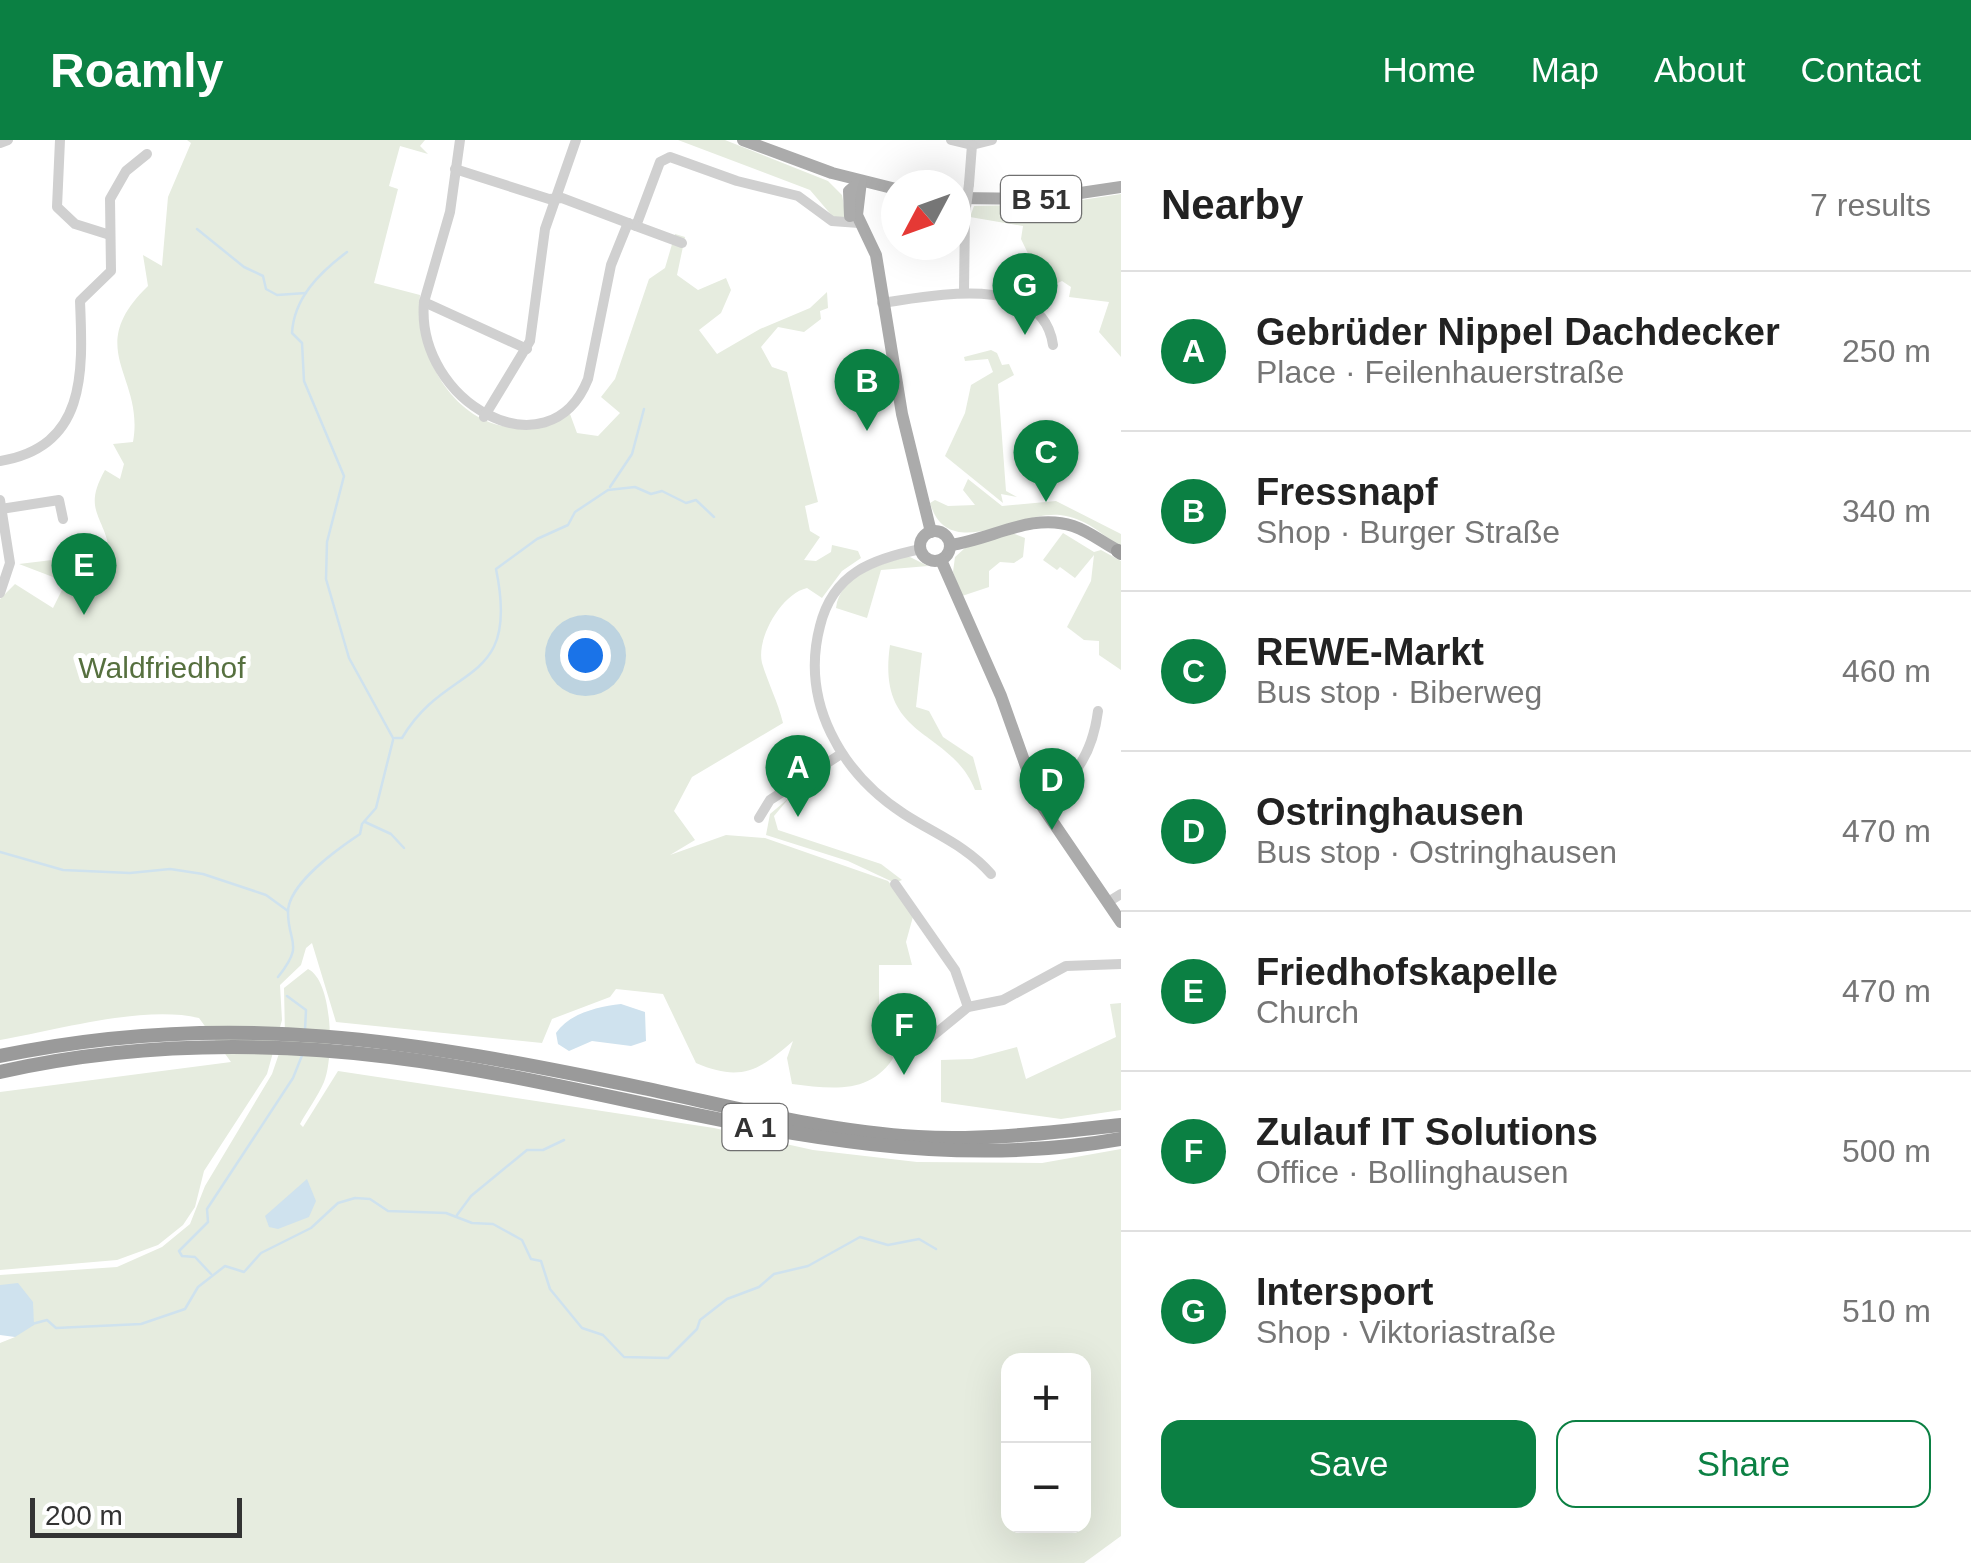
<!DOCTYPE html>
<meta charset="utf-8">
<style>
body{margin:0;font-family:Helvetica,sans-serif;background:#f2f2f2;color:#222}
.controls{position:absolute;right:30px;bottom:30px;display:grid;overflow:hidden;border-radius:20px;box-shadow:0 10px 40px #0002}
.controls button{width:90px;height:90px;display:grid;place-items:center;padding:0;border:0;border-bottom:2px solid #e0e0e0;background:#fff;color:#222;font:50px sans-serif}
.compass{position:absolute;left:881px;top:30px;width:90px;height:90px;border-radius:50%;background:#fff;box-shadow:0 10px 40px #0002;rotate:229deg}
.scale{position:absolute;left:30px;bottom:25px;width:212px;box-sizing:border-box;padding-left:10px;border:5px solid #333;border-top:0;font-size:28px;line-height:35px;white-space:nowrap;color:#333;-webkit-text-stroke:8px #fff;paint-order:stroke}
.you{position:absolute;left:585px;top:515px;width:35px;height:35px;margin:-25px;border:8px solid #fff;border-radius:50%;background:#1a73e8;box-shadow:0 0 0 15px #1a73e833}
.badge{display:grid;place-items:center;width:65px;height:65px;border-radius:50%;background:#0b8043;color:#fff;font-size:32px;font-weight:700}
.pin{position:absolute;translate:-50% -82px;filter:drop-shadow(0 2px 5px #0008)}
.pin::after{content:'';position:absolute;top:52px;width:35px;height:30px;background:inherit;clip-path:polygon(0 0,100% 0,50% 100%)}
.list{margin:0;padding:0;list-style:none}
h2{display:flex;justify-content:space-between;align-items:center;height:130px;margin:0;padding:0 40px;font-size:42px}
h2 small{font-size:32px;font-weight:400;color:#767676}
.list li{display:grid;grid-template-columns:65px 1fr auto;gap:30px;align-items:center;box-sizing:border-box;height:160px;padding:0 40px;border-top:2px solid #e0e0e0}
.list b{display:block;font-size:38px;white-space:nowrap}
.list p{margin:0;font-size:32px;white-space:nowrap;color:#767676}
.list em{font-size:32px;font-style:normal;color:#767676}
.actions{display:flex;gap:20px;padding:30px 40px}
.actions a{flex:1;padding:22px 0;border:2px solid #0b8043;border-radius:20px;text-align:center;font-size:35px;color:#0b8043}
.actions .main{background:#0b8043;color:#fff}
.map{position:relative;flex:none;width:1121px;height:1423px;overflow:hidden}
header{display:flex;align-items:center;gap:60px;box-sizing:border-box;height:140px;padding:0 50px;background:#0b8043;color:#fff}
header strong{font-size:48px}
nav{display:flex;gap:55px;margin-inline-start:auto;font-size:35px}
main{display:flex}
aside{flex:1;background:#fff}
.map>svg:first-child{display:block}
</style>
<header>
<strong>Roamly</strong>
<nav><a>Home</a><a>Map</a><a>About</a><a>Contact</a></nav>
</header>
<main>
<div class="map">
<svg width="1121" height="1423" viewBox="0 0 1121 1423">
<rect width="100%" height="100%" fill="#fff"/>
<g fill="#e6ecdf" fill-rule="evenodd">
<path d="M187 0H425L420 6 428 14 400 6 389 46 398 49 374 143 420 155C414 238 483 322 570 274L577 293 598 296 620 273 601 257 615 239 649 139 665 128 675 94 685 97 677 135 698 150 726 138 731 150 721 173 699 190 717 214 760 189 810 168 827 152 828 168 820 171 821 179 804 192 778 187 761 207 772 227 787 232 818 362 805 366 810 391 820 397 804 420 816 421 831 412 832 405 858 411 861 418 842 431 822 458 807 448C781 454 756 499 762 523 768 543 778 562 783 583L692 637 674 671 695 700 670 715 726 695 765 698 888 741 914 773 906 802 912 825H879V863L884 870 874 890 884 891 895 915C872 955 832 949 792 944L787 918 793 901C759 931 740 942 696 923L663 854 616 849 610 857 552 879 542 903 336 882 312 803 306 808 301 825 280 845 282 880 267 934 204 1031 195 1067 183 1085 158 1105 117 1120 0 1130V952L231 922 199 878C143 865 57 890 0 900V459L15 444 53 468 66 442 19 424 110 413C104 374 82 371 105 330L120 339 124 324 113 304 133 302C145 235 82 210 148 146L143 115 162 126 168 57 191 3Z"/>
<path d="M678 0H725L828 41 842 55 846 77 834 78 810 50Z"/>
<path d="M1121 54V217L1099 192 1109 162 1069 157 1071 147 1062 141 1045 149 1021 99 1023 86 970 77 974 66 1055 64Z"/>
<path d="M991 210 997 213 1002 225 1009 224 1014 235 998 244 1006 351 1017 357 1001 354 1003 363 945 316 965 273 971 245 993 232 988 219 965 221 964 217Z"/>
<path d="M968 339 1002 366 1056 361 1121 394V407C1101 394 1086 378 1060 375 1017 371 948 424 930 363L935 360 948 366 975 365 963 350Z"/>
<path d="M1012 393 1025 398 1023 417 1014 423 1000 422 989 431V447L962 456 953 432 955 417 965 408Z"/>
<path d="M1063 393 1094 412 1101 410 1121 421V530L1099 515V501L1084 500 1067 487 1091 441 1094 415 1075 438 1060 427 1057 430 1043 420Z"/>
<path d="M908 416 928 426 881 430 867 478 836 468C840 435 879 425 908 416Z"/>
<path d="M890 505 922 513 916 567 929 571 943 597 973 617 982 650H975C950 587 876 601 890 505Z"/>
<path d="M789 658 774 676 778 690 881 724 902 740 895 743 848 721 766 695 770 674Z"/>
<path d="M308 829C333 841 334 918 324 942 318 956 307 971 300 984L303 987 338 931 714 988 813 1010 917 1022 1042 1023 1121 1009V1396L1084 1423H0V1203L15 1197 6 1146 0 1145V1135L117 1127 162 1107 190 1084 205 1046 272 934 285 896 284 848ZM1008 1220H1084V1386H1008Z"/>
<path d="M1121 863V970L1061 979 941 962V920L972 919 1017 907 1026 939 1116 897 1110 864Z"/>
</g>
<g fill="#cfe2ee">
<path d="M621 864 645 872 646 901 631 906 592 901 569 911 558 904 556 893C570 873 597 867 621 864Z"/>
<path d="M307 1039 316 1061 309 1077 278 1089 269 1087 265 1076Z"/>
<path d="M18 1143 33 1162 34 1185 15 1197 0 1195V1145Z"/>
</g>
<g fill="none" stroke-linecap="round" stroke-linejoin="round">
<g stroke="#cfe2ee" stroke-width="2.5">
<path d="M197 89 244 127 263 136 266 149 277 155 306 153"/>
<path d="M347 112C319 133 294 158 292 193L302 203 304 241 344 336 327 402 326 439 349 518 393 598"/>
<path d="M610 347 632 314 644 269"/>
<path d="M395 598H402C447 521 521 549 496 429L537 399 568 385 575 372 608 350 635 347 651 354 662 351 686 363 696 360 714 377"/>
<path d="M365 682 391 694 404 708"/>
<path d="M0 712 63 730 130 733 170 729 203 734 266 755 288 771"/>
<path d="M278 837C305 803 288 804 288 772 288 744 339 708 360 694L362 684 376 668 393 600"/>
<path d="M287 856 306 870 305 890"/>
<path d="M457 1075 471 1056 527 1010H543L564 1000"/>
<path d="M211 1134 195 1117 182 1116 179 1111 208 1082 207 1069 293 938 303 913"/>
<path d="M32 1184 47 1180 56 1188 141 1184 185 1169 198 1147 225 1126 244 1132 261 1113 311 1088 338 1063 355 1058 370 1059 388 1071 446 1073 472 1083 493 1084 522 1100 531 1119 541 1121 550 1149 582 1188 603 1195 624 1217 668 1218 697 1189 700 1180 727 1159 759 1147 774 1134 808 1126 860 1097 888 1105 919 1099 936 1109"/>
</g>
<g stroke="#d0d0d0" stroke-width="10">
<path d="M60 0 57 67 75 84 110 95"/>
<path d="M460 0 450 72 424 162 527 209"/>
<path d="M951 0 972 5 992 0"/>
<path d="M0 3 8 0"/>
<path d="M455 29 549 59 562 58 628 83"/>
<path d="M969 44 972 5"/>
<path d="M628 83 636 86 660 22 670 17 737 41 798 56 832 81 859 83"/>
<path d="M636 86 682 103"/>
<path d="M964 151 965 75"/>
<path d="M424 162C415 262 549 337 588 239L611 125 628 83"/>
<path d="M882 163C933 156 1043 132 1053 205"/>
<path d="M484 277 530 201 545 89 576 0"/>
<path d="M0 321C87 307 83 232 80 161L111 131 110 59 126 31 147 14"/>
<path d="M0 360 10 423 0 453"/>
<path d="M1 369 59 360 63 379"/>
<path d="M921 409C872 419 833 433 820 486 800 562 841 633 904 674 935 694 967 706 991 734"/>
<path d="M1038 660C1076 643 1093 610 1098 571"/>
<path d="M759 678 770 660 841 614"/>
<path d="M895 744 955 830 968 867"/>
<path d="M1108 762 1121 754"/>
<path d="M907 910 929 899 968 867 1003 860 1066 826 1121 824"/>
</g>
<g stroke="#ababab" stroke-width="12">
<path d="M743 0 832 33 896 49"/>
<path d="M861 41 857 75 876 115 902 274 931 392"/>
<path d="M956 58 1040 59 1121 47"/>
<path d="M850 76 849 51 861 41"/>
<circle cx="935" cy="406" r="15"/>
<path d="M950 405C991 400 1031 372 1073 386 1091 392 1104 404 1121 412"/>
<path d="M941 420 1001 556 1038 660 1121 782"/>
</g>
<g stroke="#9a9a9a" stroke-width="14">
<path d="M1118 411 1121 413"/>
<path d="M0 916C230 868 417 901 643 948 733 967 825 992 918 997 986 1001 1053 992 1121 985"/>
<path d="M0 932C129 903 259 901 390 917 635 947 871 1044 1121 999"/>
</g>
<path stroke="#d0d0d0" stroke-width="10" d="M965 75 969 44"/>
</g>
<g text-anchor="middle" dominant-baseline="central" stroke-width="10" stroke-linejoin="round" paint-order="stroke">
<g fill="#fff" stroke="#707070" stroke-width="2.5">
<rect x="1001" y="36" width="80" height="46" rx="8"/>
<rect x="722.5" y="964" width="65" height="46" rx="8"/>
</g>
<g font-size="28" font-weight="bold" fill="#333">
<text x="1041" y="59">B 51</text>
<text x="755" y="987">A 1</text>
</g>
<g font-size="30" fill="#56703f" stroke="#fff">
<text x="162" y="527">Waldfriedhof</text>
</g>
</g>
</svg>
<div class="controls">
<button>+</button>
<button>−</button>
</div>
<svg class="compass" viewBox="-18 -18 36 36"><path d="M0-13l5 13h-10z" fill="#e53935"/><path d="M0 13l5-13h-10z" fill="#767676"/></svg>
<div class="scale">200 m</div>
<div class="you"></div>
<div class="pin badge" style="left:798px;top:677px">A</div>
<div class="pin badge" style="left:867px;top:291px">B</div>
<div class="pin badge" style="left:1046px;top:362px">C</div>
<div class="pin badge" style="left:1052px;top:690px">D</div>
<div class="pin badge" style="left:84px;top:475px">E</div>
<div class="pin badge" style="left:904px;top:935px">F</div>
<div class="pin badge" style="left:1025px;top:195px">G</div>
</div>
<aside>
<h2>Nearby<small>7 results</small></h2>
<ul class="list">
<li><span class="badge">A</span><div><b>Gebrüder Nippel Dachdecker</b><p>Place · Feilenhauerstraße</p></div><em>250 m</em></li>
<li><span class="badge">B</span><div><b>Fressnapf</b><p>Shop · Burger Straße</p></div><em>340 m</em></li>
<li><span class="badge">C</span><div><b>REWE-Markt</b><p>Bus stop · Biberweg</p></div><em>460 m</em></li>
<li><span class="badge">D</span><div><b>Ostringhausen</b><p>Bus stop · Ostringhausen</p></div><em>470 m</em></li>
<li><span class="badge">E</span><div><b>Friedhofskapelle</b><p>Church</p></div><em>470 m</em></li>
<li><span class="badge">F</span><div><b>Zulauf IT Solutions</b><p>Office · Bollinghausen</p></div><em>500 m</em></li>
<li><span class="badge">G</span><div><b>Intersport</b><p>Shop · Viktoriastraße</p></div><em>510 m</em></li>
</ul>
<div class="actions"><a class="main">Save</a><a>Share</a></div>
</aside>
</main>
